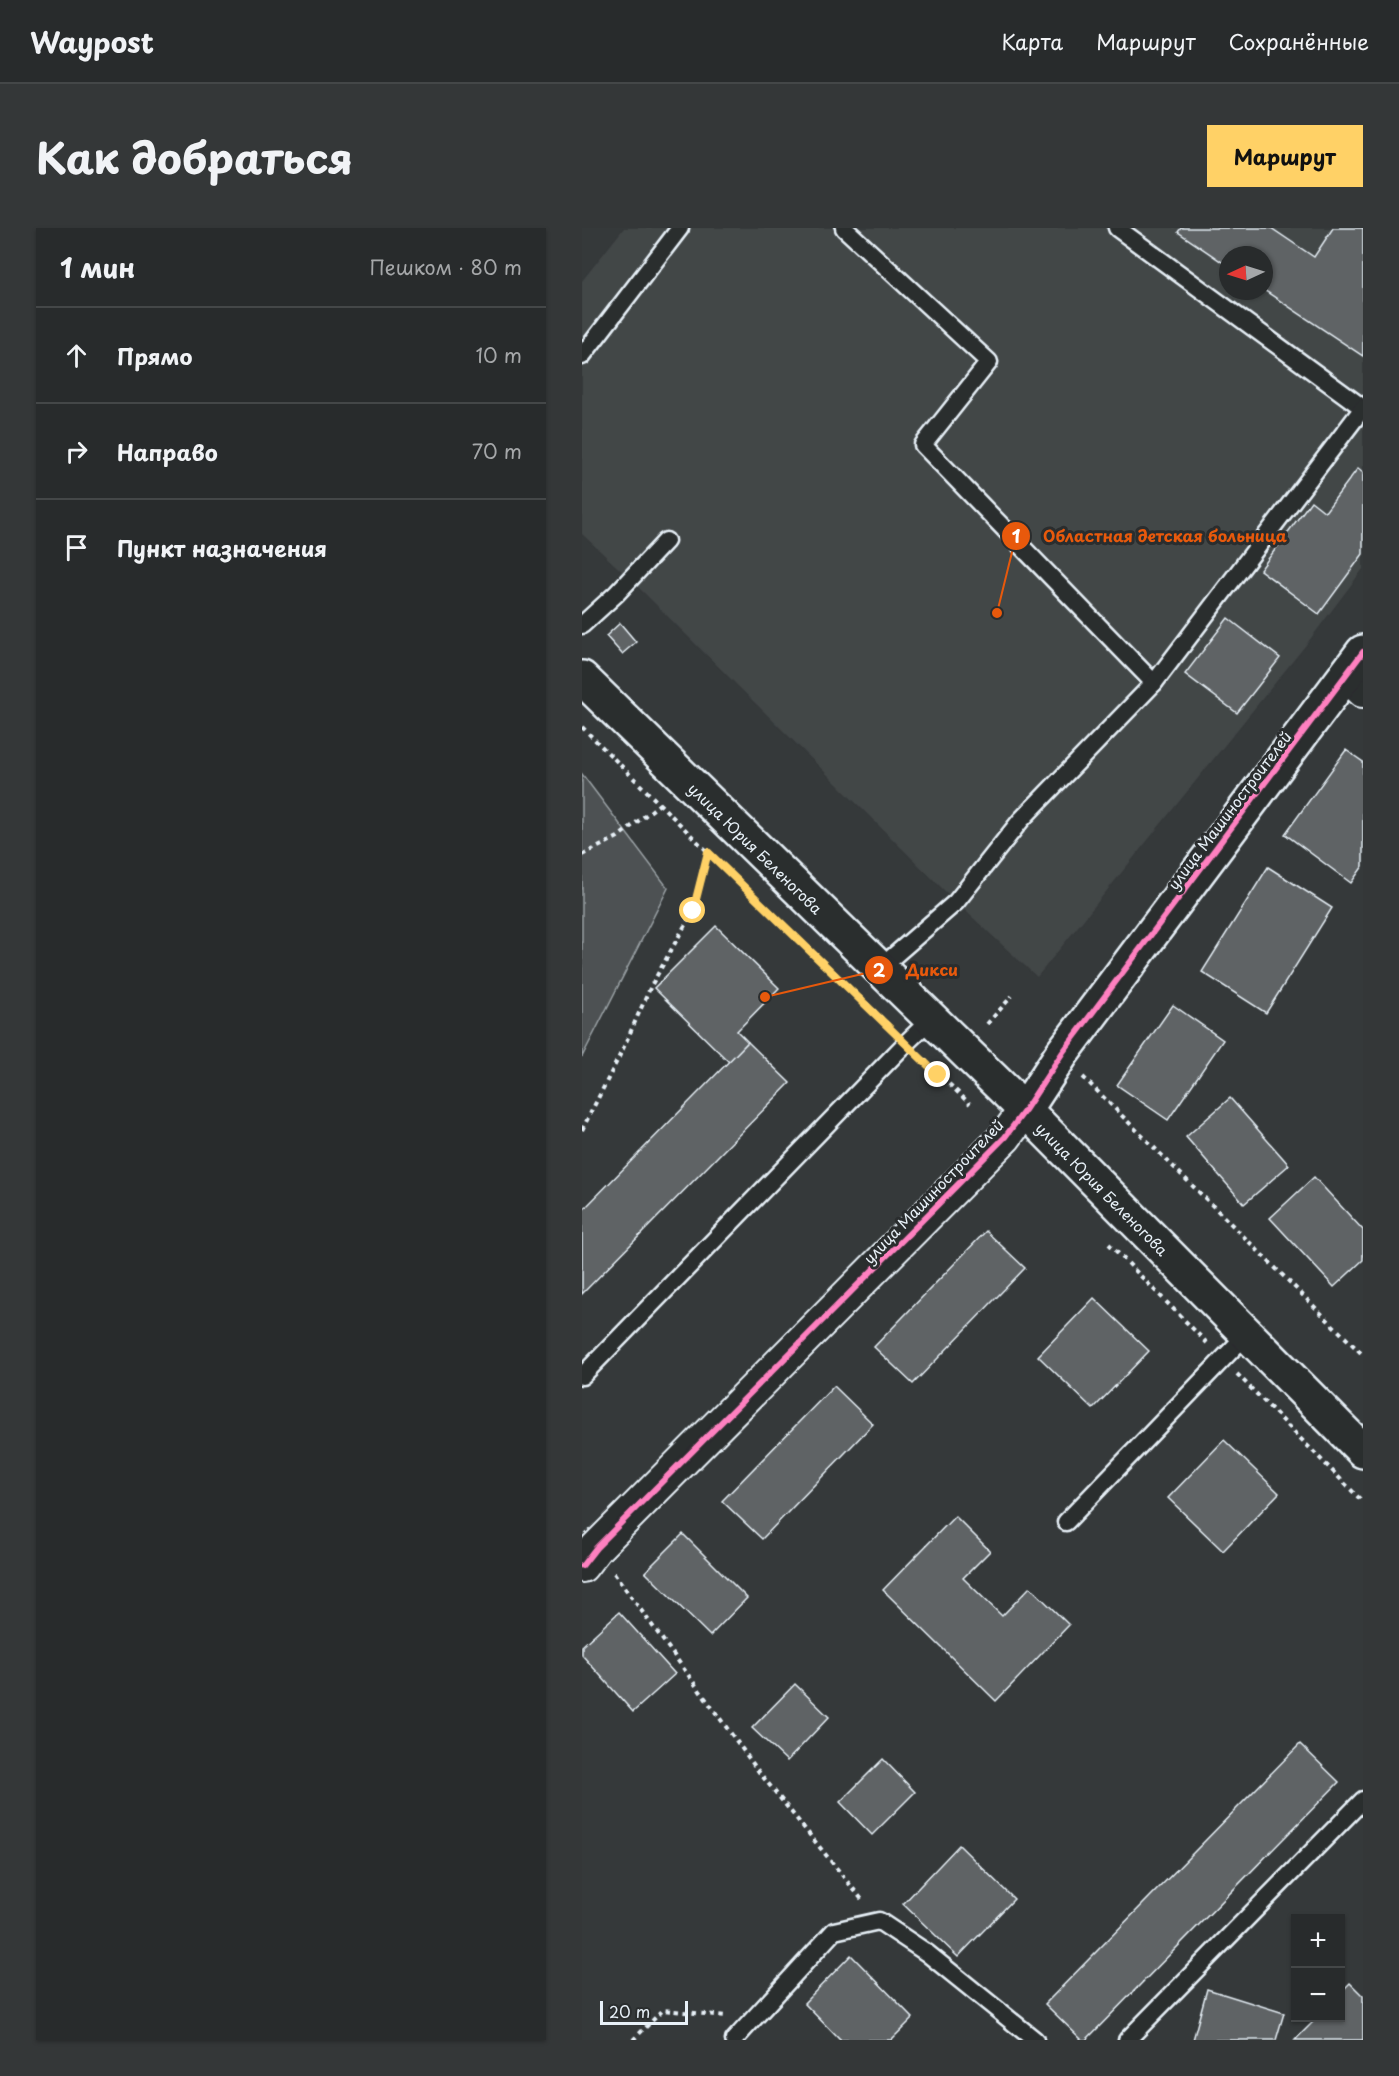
<!DOCTYPE html>
<html lang="ru">
<meta charset="utf-8">
<style>
body{margin:0;font-family:"Playpen Sans",sans-serif;background:#343738;color:#f1f3f6}
.controls{position:absolute;right:18px;bottom:18px;display:grid;overflow:hidden;border-radius:0px;box-shadow:0 2px 4px #0004}
.controls button{width:54px;height:54px;display:grid;place-items:center;padding:0;border:0;border-bottom:2px solid #444748;background:#282b2c;color:#f1f3f6;font:30px sans-serif}
.compass{position:absolute;left:637px;top:18px;width:54px;height:54px;border-radius:50%;background:#282b2c;box-shadow:0 2px 4px #0004;rotate:266deg}
.scale{position:absolute;left:18px;bottom:15px;width:88px;box-sizing:border-box;padding-left:6px;border:3px solid #e8f1f8;border-top:0;font-size:16px;line-height:21px;white-space:nowrap;color:#e8f1f8;-webkit-text-stroke:4px #2a2d2e;paint-order:stroke}
.stop{position:absolute;width:18px;height:18px;margin:-14px;border:4px solid #ffd166;border-radius:50%;background:#fff}
.stop.end{background:#ffd166;border-color:#fff;box-shadow:0 2px 6px #0008}
.list{margin:0;padding:0;list-style:none}
h2{display:flex;justify-content:space-between;align-items:center;height:78px;margin:0;padding:0 24px;font-size:26px}
h2 small{font-size:20px;font-weight:400;color:#a5a7a9}
.list li{display:grid;grid-template-columns:39px 1fr auto;gap:18px;align-items:center;box-sizing:border-box;height:96px;padding:0 24px;border-top:2px solid #444748}
.list b{display:block;font-size:22px;white-space:nowrap}
.list em{font-size:20px;font-style:normal;color:#a5a7a9}
.icon{flex:none;width:33px;height:33px;fill:none;stroke:currentColor;stroke-width:2;stroke-linecap:round;stroke-linejoin:round}
.map{position:relative;flex:none;width:781px;height:1812px;overflow:hidden;border-radius:0px}
header{display:flex;align-items:center;gap:36px;box-sizing:border-box;height:84px;padding:0 30px;background:#282b2c;border-bottom:2px solid #444748}
header strong{font-size:28px}
nav{display:flex;gap:33px;margin-inline-start:auto;font-size:21px}
.intro{display:flex;align-items:center;justify-content:space-between;box-sizing:border-box;height:144px;padding:0 36px}
h1{margin:0;font-size:42px}
.button{padding:15px 27px;border-radius:0px;background:#ffd166;color:#111;font-size:21px;font-weight:700}
main{display:flex;gap:36px;padding:0 36px}
aside{flex:1;background:#282b2c;border-radius:0px;box-shadow:0 2px 4px #0004}
.map>svg:first-child{display:block}
</style>
<header>
<strong>Waypost</strong>
<nav><a>Карта</a><a>Маршрут</a><a>Сохранённые</a></nav>
</header>
<div class="intro"><h1>Как добраться</h1><a class="button">Маршрут</a></div>
<main>
<aside>
<h2>1 мин<small>Пешком · 80 m</small></h2>
<ul class="list">
<li><svg class="icon" aria-label="ahead" viewBox="0 0 24 24"><path d="M12 20V5M6 11l6-6 6 6"/></svg><div><b>Прямо</b></div><em>10 m</em></li>
<li><svg class="icon" aria-label="right" viewBox="0 0 24 24"><path d="M7 20v-9h11M14 6l5 5-5 5"/></svg><div><b>Направо</b></div><em>70 m</em></li>
<li><svg class="icon" aria-label="arrive" viewBox="0 0 24 24"><path d="M6 21V4h12l-3 4 3 4H6"/></svg><div><b>Пункт назначения</b></div></li>
</ul>
</aside>
<div class="map">
<svg width="781" height="1812" viewBox="0 0 781 1812">
<rect width="100%" height="100%" fill="#35393a"/>
<filter id="ink" filterUnits="userSpaceOnUse"><feTurbulence type="fractalNoise" baseFrequency=".0167" numOctaves="2"/><feDisplacementMap in="SourceGraphic" scale="12" xChannelSelector="R" yChannelSelector="G"/><feConvolveMatrix kernelMatrix="1 2 1 2 8 2 1 2 1" color-interpolation-filters="sRGB"/></filter>
<g filter="url(#ink)">
<path fill="#424647" fill-rule="evenodd" d="M42 0H781V341L723 418 455 749 374 674 48 351 0 306V53ZM646 27H682V63H646Z"/>
<path fill="#4d5152" stroke="#9aa1a5" stroke-width="1.5" d="M0 546 86 660 0 829Z"/>
<g fill="#5f6365" stroke="#e8f1f8" stroke-width="1.5">
<path d="M599 0H689L732 29 751 0H781V128L682 62V27H646V38L596 4Z"/>
<path d="M776 240 781 244V326L737 386 678 342 729 273 743 284Z"/>
<path d="M646 390 698 430 655 485 603 446Z"/>
<path d="M38 395 54 414 40 426 24 408Z"/>
<path d="M764 522 781 534V638L769 655 703 606Z"/>
<path d="M686 639 750 680 684 785 620 744Z"/>
<path d="M134 698 197 760 155 803 166 814 147 834 72 760Z"/>
<path d="M591 777 641 812 586 892 535 857Z"/>
<path d="M166 814 208 855 0 1066V983Z"/>
<path d="M648 870 707 937 662 976 604 909Z"/>
<path d="M732 949 781 1002V1032L752 1059 688 990Z"/>
<path d="M404 1003 443 1040 331 1156 292 1119Z"/>
<path d="M512 1070 567 1123 511 1181 456 1128Z"/>
<path d="M252 1158 291 1196 180 1311 140 1273Z"/>
<path d="M642 1212 697 1265 641 1323 586 1270Z"/>
<path d="M373 1288 408 1323 381 1350 420 1388 448 1359 487 1397 414 1473 301 1362Z"/>
<path d="M101 1306 165 1370 128 1408 63 1344Z"/>
<path d="M37 1384 93 1446 51 1484 0 1427V1418Z"/>
<path d="M213 1456 247 1489 205 1533 170 1500Z"/>
<path d="M718 1516 757 1554 504 1812H500L463 1776Z"/>
<path d="M301 1531 333 1564 290 1607 258 1574Z"/>
<path d="M377 1617 432 1671 376 1729 321 1676Z"/>
<path d="M269 1727 331 1790 309 1812H258L222 1775Z"/>
<path d="M768 1755 781 1768V1812H713L735 1790H758V1765Z"/>
<path d="M625 1761 702 1785 694 1812H611Z"/>
</g>
<g fill="none" stroke-linecap="round" stroke-linejoin="round">
<g stroke="#e8f1f8" stroke-width="21">
<g id="service">
<path d="M262 0 407 134 341 217 572 455"/>
<path d="M535 0 781 180"/>
<path d="M0 128 98 0"/>
<path d="M0 397 34 366 84 313"/>
<path d="M298 740 374 674 439 592 572 455 781 180"/>
<path d="M0 1148 324 815 349 791"/>
<path d="M484 1294 665 1106"/>
<path d="M152 1812 252 1703 297 1693 345 1725 453 1812"/>
<path d="M545 1812 781 1572"/>
</g>
</g>
<g stroke="#e8f1f8" stroke-width="36">
<g id="minor">
<path d="M764 447 781 463"/>
<path d="M0 1338 14 1320 423 909 443 882"/>
</g>
</g>
<g stroke="#e8f1f8" stroke-width="38">
<path id="tertiary" d="M443 882 481 824 781 424"/>
</g>
<g stroke="#e8f1f8" stroke-width="38">
<g id="secondary">
<path id="s1" d="M0 450 443 882 781 1223"/>
</g>
</g>
<g stroke="#e8f1f8" stroke-width="4" stroke-dasharray="4.5 4.5" stroke-linecap="butt">
<path d="M0 499 126 624 308 799"/>
<path d="M0 627 36 609 79 575"/>
<path d="M405 796 430 768"/>
<path d="M341 831 388 876"/>
<path d="M501 849 781 1127"/>
<path d="M0 902 40 823 69 758 111 683 126 625"/>
<path d="M527 1016 625 1115"/>
<path d="M655 1146 781 1274"/>
<path d="M32 1345 177 1544 281 1673"/>
<path d="M51 1812 81 1782 144 1788"/>
</g>
<use href="#service" stroke="#2a2d2e" stroke-width="16"/>
<use href="#minor" stroke="#2a2d2e" stroke-width="32"/>
<use href="#tertiary" stroke="#2a2d2e" stroke-width="33"/>
<use href="#secondary" stroke="#2a2d2e" stroke-width="33"/>
<g stroke="#2a2d2e" stroke-width="10">
<path id="cycleway" d="M0 1338 14 1320 423 909 443 882 481 824 781 424"/>
</g>
<use href="#cycleway" stroke="#ff80c0" stroke-width="6"/>
</g>
</g>
<g fill="none" stroke-linecap="round" stroke-linejoin="round" filter="url(#ink)">
<path stroke="#ffd166" stroke-width="8" d="M111 683 126 624 356 847"/>
</g>
<g text-anchor="middle" dominant-baseline="central" stroke-width="6" stroke-linejoin="round" paint-order="stroke">
<g font-size="15" fill="#e8f1f8" stroke="#2a2d2e">
<text transform="translate(647 582) rotate(-53)">улица Машиностроителей</text>
<text stroke="none"><textPath href="#s1" startOffset="243">улица Юрия Беленогова</textPath></text>
<text stroke="none"><textPath href="#s1" startOffset="729">улица Юрия Беленогова</textPath></text>
<text transform="translate(351 963) rotate(-46)">улица Машиностроителей</text>
</g>
</g>
<path fill="none" stroke="#e8590c" stroke-width="2" d="M415 385L434 308M183 769L297 742"/>
<g fill="#e8590c" stroke="#2a2d2e" stroke-width="2">
<circle cx="415" cy="385" r="6"/>
<circle cx="183" cy="769" r="6"/>
<circle cx="434" cy="308" r="15"/>
<circle cx="297" cy="742" r="15"/>
</g>
<g font-size="18" text-anchor="middle" font-weight="bold" fill="#fff">
<text x="434" y="315">1</text>
<text x="297" y="749">2</text>
</g>
<g font-size="16" text-anchor="middle" font-weight="bold" fill="#e8590c" stroke="#2a2d2e" stroke-width="6" stroke-linejoin="round" paint-order="stroke">
<text x="583" y="314">Областная детская больница</text>
<text x="350" y="748">Дикси</text>
</g>
</svg>
<div class="controls">
<button>+</button>
<button>−</button>
</div>
<svg class="compass" viewBox="-18 -18 36 36"><path d="M0-13l5 13h-10z" fill="#e53935"/><path d="M0 13l5-13h-10z" fill="#a5a7a9"/></svg>
<div class="scale">20 m</div>
<div class="stop" style="left:111px;top:683px"></div>
<div class="stop end" style="left:356px;top:847px"></div>
</div>
</main>
